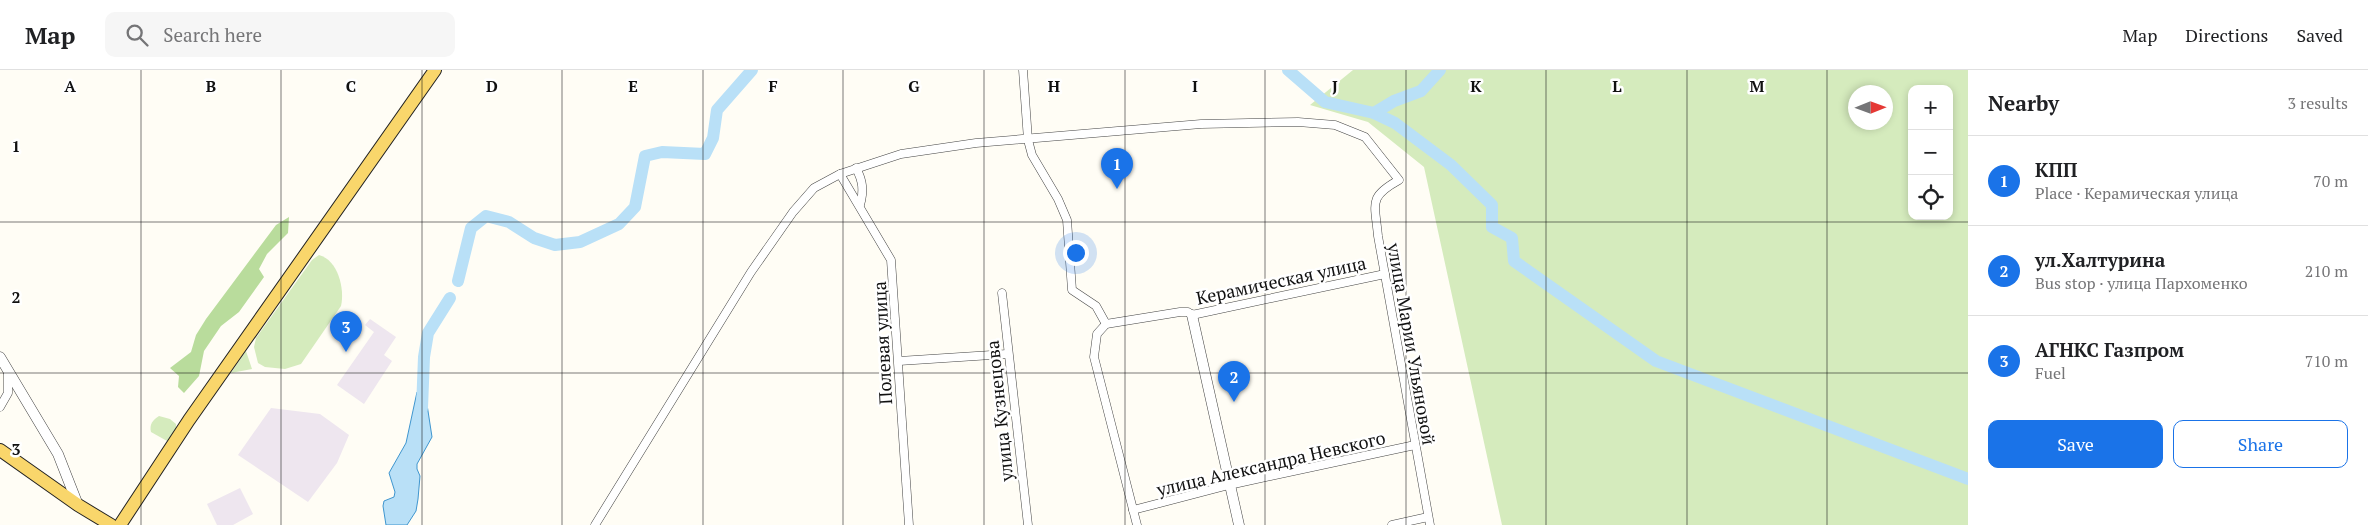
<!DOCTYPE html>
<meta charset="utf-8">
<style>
body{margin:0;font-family:"PT Serif",serif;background:#f6f6f6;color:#202124}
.controls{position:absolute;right:15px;top:15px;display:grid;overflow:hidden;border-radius:10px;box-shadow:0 2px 8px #0003}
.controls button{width:45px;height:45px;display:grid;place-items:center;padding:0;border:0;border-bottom:1px solid #e0e0e0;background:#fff;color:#202124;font:25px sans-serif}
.compass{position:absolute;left:1848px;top:15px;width:45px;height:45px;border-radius:50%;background:#fff;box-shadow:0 2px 8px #0003;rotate:89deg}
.you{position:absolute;left:1075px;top:182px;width:18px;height:18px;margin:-12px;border:4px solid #fff;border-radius:50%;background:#1a73e8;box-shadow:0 0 0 8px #1a73e833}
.badge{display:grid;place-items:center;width:32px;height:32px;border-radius:50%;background:#1a73e8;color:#fff;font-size:16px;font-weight:700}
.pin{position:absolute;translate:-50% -41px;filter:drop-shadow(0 1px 2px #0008)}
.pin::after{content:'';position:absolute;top:26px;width:18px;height:15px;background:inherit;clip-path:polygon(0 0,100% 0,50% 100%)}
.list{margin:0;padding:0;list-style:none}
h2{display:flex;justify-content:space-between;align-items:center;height:65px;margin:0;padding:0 20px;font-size:21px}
h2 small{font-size:16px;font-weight:400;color:#757577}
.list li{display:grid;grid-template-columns:32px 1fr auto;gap:15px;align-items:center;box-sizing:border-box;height:90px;padding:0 20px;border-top:1px solid #e0e0e0}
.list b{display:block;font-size:19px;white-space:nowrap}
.list p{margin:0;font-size:16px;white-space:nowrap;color:#757577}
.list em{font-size:16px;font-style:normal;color:#757577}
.actions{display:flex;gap:10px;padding:15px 20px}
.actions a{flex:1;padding:11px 0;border:1px solid #1a73e8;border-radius:10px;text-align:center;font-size:18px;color:#1a73e8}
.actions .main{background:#1a73e8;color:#fff}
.icon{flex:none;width:28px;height:28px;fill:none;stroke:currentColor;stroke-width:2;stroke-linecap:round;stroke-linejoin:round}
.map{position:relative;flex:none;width:1968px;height:455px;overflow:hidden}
header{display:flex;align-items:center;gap:30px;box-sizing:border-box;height:70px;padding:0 25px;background:#fff;border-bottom:1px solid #e0e0e0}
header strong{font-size:24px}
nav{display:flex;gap:28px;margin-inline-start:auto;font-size:18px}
.search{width:350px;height:45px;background:#f6f6f6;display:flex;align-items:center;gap:12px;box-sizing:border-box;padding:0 18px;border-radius:10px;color:#757577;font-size:19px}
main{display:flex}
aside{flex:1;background:#fff}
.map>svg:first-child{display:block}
</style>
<header>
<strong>Map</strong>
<div class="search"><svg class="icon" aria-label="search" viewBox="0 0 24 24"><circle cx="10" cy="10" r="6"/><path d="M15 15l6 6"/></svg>Search here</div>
<nav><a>Map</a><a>Directions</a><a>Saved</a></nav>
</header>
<main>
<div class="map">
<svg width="1968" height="455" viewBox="0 0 1968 455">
<rect width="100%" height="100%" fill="#fffdf5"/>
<g fill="#eee6ef">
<path d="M370 249 396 267 384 285 392 291 364 334 337 315 374 262 365 255Z"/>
<path d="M271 338 320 344 349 365 337 393 308 432 238 385Z"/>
<path d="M240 418 253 444 233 455H217L207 434Z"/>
</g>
<g fill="#d5ebbd" fill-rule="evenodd">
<path d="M1353 0H1968V455H1502L1424 97 1368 52 1310 35ZM1912 19H1949V146H1912ZM1886 22V52H1856V22Z"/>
<path d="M319 185C338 190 345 219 341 236L301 294 285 299 265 297 258 293 254 277 256 268 312 190Z"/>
<path d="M246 281 252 299 231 303Z"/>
<path d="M159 346 170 349 176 354V359L167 371 151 362C149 354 153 350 159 346Z"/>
</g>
<path fill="#b9dc9c" d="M289 147 288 163 267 184 259 199 264 207 239 242 221 256 204 281 199 306 184 323 178 317 179 306 170 298 191 282 196 265 206 249 276 155Z"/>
<path fill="#b9e0f7" stroke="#3f96cf" d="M417 322H421L426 328 432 367 417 394V399L420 406 418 429 416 441 407 455H386L383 436 384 431 394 427 395 422 389 403 406 373Z"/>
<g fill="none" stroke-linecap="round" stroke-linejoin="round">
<g stroke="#b9e0f7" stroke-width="12">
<path d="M1288 0 1325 32 1374 43 1395 53 1451 95 1492 135V157L1512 168 1514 191 1656 291 1968 409"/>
<path d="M1374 43 1394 31 1421 21 1440 0"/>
<path d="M458 211 471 158 486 146 509 152 534 168 555 175 580 172 619 154 635 137 645 86 662 82 705 84 713 68 717 40 752 0"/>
<path d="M422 338 424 287 428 263 450 228"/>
</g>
<g stroke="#444" stroke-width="9">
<g id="minor">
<path d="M1023 0 1028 70 1032 85 1058 129 1067 150 1072 220 1096 236 1106 254 1180 242H1188L1192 245 1385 204"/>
<path d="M856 98C863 111 864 121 860 135"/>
<path d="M840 104 891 190 909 455"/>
<path d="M1002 223 1028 455"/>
<path d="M1106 254 1097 264 1094 287 1137 455"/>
<path d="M899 291 1007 284"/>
<path d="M0 337 8 323V303"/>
<path d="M1133 440 1229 415 1415 375"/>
<path d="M595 455 751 202 793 142 814 118 840 104 901 84 976 73 1201 54 1298 52 1335 55 1365 67 1399 110C1368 127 1375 133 1378 166L1430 455"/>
<path d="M1392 455 1428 447"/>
</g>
</g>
<g stroke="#444" stroke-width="11">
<g id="tertiary">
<path d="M1192 245 1239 455"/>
<path d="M0 287 58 384 78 435"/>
</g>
</g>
<g stroke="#222" stroke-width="14">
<g id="primary">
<path d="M0 380 78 435 111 455"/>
<path d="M120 455 189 350 435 0"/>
</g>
</g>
<use href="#minor" stroke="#fff" stroke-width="8"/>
<use href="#tertiary" stroke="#fff" stroke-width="10"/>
<use href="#primary" stroke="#f9d66b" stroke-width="12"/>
</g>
<path fill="none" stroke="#111" stroke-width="1" stroke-opacity="0.55" d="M141 0V455M281 0V455M422 0V455M562 0V455M703 0V455M843 0V455M984 0V455M1125 0V455M1265 0V455M1406 0V455M1546 0V455M1687 0V455M1827 0V455M0 152H1968M0 303H1968"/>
<g text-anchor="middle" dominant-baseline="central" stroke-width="5" stroke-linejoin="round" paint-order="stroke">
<g font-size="18" fill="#111" stroke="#fff">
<text transform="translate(1281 210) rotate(-12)">Керамическая улица</text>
<text transform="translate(882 273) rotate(-93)">Полевая улица</text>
<text transform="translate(1412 274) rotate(80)">улица Марии Ульяновой</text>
<text transform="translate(999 341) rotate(-96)">улица Кузнецова</text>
<text transform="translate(1271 393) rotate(-13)">улица Александра Невского</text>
</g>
</g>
<g font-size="16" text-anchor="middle" font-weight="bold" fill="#111" stroke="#fff" stroke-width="5" stroke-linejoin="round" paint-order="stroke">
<text x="70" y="22">A</text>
<text x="211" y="22">B</text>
<text x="351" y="22">C</text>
<text x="492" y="22">D</text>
<text x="633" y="22">E</text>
<text x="773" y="22">F</text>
<text x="914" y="22">G</text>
<text x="1054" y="22">H</text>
<text x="1195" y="22">I</text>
<text x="1335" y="22">J</text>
<text x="1476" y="22">K</text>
<text x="1617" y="22">L</text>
<text x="1757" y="22">M</text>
<text x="16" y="82">1</text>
<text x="16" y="233">2</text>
<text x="16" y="385">3</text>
</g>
</svg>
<div class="controls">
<button>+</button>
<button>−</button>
<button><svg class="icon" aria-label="locate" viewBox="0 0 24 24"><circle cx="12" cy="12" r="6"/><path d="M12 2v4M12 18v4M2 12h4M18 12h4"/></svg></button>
</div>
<svg class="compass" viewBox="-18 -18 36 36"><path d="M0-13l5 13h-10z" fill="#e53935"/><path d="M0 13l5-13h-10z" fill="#757577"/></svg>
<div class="you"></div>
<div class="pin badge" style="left:1117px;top:119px">1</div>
<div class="pin badge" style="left:1234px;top:332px">2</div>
<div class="pin badge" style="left:346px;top:282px">3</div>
</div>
<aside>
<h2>Nearby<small>3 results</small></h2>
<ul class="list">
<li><span class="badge">1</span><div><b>КПП</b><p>Place · Керамическая улица</p></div><em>70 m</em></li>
<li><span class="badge">2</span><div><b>ул.Халтурина</b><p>Bus stop · улица Пархоменко</p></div><em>210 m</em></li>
<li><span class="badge">3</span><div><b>АГНКС Газпром</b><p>Fuel</p></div><em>710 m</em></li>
</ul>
<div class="actions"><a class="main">Save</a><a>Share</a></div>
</aside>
</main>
